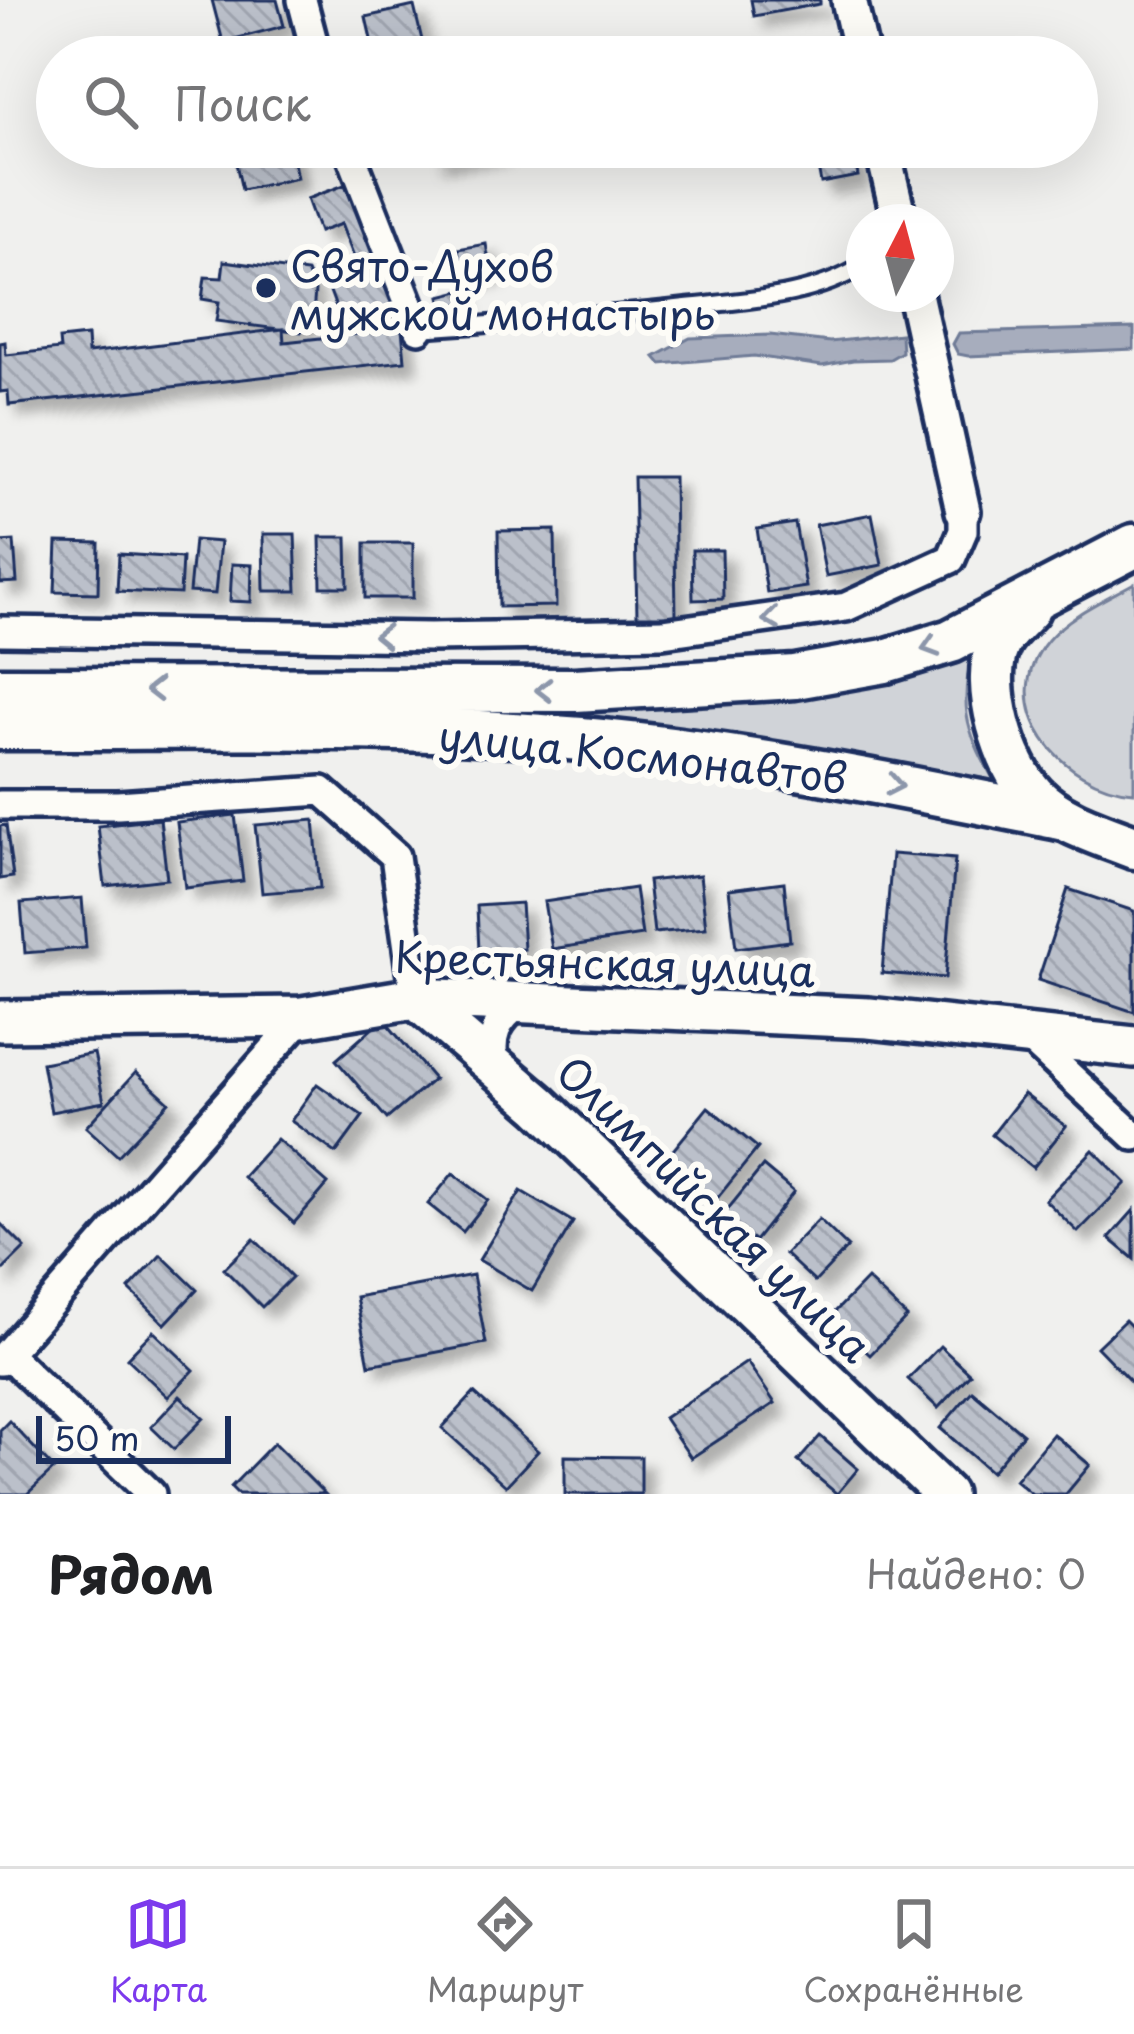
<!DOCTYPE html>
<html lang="ru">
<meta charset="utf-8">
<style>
body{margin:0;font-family:"Playpen Sans",sans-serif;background:#f6f6f6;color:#202124}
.compass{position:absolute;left:846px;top:204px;width:108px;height:108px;border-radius:50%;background:#fff;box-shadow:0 12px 48px #0002;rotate:6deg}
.scale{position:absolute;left:36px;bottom:30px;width:195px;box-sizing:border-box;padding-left:12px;border:6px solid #1b2f5e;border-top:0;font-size:33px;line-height:42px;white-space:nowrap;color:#1b2f5e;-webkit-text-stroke:9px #fdfcf7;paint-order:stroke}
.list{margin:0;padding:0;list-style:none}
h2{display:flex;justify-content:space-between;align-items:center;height:156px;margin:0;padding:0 48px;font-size:51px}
h2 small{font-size:39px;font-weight:400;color:#757577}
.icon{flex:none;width:66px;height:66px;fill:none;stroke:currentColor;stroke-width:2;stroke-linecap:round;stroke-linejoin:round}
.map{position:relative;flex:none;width:1134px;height:1494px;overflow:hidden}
.search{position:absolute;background:#fff;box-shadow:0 12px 48px #0002;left:36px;right:36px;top:36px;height:132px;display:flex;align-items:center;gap:30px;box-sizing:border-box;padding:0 42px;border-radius:66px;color:#757577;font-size:45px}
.sheet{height:372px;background:#fff}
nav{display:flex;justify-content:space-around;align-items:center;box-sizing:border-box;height:168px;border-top:3px solid #e0e0e0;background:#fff;font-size:33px;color:#757577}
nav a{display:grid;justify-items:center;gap:6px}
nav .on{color:#7c3aed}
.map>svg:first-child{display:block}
</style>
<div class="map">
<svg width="1134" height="1494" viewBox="0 0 1134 1494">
<defs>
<pattern id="building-back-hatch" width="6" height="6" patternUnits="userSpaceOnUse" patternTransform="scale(3)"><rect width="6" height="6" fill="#bbc0ca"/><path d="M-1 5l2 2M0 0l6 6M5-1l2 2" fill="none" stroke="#a0a5b0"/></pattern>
<filter id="shadow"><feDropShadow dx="11" dy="11" stdDeviation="6" flood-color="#0004"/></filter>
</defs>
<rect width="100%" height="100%" fill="#f0f0ee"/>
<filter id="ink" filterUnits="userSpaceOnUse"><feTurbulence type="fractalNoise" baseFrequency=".00833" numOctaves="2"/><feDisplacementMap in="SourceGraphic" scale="24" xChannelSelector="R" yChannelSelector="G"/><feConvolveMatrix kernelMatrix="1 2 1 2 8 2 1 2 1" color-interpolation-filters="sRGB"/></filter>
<g filter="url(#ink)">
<g fill="#d0d3d8" stroke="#76819b" stroke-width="3">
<path d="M1134 583V792C1062 787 993 706 1048 640 1069 615 1106 599 1134 583Z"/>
<path d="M974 646C959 702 964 730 994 780L653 728 472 714V705L732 703 851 686Z"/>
</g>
<g fill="#a7adbd" stroke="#6f7b97" stroke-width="3">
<path d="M1134 328V349L968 356 958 354 953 344 959 333Z"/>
<path d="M901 334 902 352 890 359 853 360 822 366 754 356 661 364 655 357 690 338 770 335 830 342Z"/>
</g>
<g fill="url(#building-back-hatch)" stroke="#1b2f5e" stroke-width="3" filter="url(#shadow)">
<path d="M212 0H277L284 26 223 42Z"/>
<path d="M751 0H820V4L754 16Z"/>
<path d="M414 6 424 49 375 57 366 17Z"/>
<path d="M291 147 297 178 242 190 235 159Z"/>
<path d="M433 147H498V151L435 159Z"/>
<path d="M814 147H853L858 176 821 183Z"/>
<path d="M355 181 402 304 343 326 328 286 360 273 341 224 319 232 307 199Z"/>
<path d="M486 244 491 273 462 277 458 249Z"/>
<path d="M224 261 307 272 315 291 313 314 301 332 216 321 219 302 202 299 205 277 222 278Z"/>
<path d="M460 291 463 303 443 308 440 296Z"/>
<path d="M283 329 284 342 402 329 405 361 9 405 8 391 0 392V343L5 342 6 355 60 349 59 339 87 336 88 353Z"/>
<path d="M634 477H674L676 616H637Z"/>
<path d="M872 514 882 565 826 576 816 525Z"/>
<path d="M795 523 806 587 767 593 757 529Z"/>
<path d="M555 530 556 606 499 607 498 531Z"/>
<path d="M263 534H295L297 591H264Z"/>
<path d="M320 537H347L348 587H321Z"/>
<path d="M194 540 220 542 215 594 189 592Z"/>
<path d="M14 541 17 582 0 583V542Z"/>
<path d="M57 542 99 543 98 593 55 592Z"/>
<rect x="365" y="543" width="48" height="55"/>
<path d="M692 550H722L723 599 693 600Z"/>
<path d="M119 554 182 558 180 594 117 591Z"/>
<path d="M232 564 252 565 251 602 230 601Z"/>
<path d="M235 815 243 881 185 888 177 822Z"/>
<path d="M160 819 167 879 105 886 98 826Z"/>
<path d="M314 820 320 888 262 893 255 825Z"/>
<path d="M6 825 13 877 0 879V826Z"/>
<path d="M892 854 955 859 945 978 882 973Z"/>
<path d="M700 875 706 928 654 933 648 881Z"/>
<path d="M784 882 790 941 736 948 729 889Z"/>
<path d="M635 888 642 935 552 949 544 902Z"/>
<path d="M1068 889 1134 911V1012L1038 980Z"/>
<path d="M82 898 86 948 25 953 21 903Z"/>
<path d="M521 903 524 949 479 952 477 906Z"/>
<path d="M383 1019 434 1079 387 1119 336 1060Z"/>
<path d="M94 1053 104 1102 51 1112 42 1063Z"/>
<path d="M136 1072 169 1102 118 1156 86 1127Z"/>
<path d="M317 1084 363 1116 336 1153 291 1121Z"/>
<path d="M1024 1094 1066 1126 1033 1168 992 1135Z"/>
<path d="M708 1107 758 1148 715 1201 665 1160Z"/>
<path d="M277 1139 328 1184 294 1223 243 1177Z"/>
<path d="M1093 1150 1126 1183 1078 1232 1045 1200Z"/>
<path d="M763 1166 794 1192 755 1241 723 1215Z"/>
<path d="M453 1173 488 1200 463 1232 428 1204Z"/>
<path d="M521 1191 573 1222 532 1291 479 1260Z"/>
<path d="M1134 1210V1259L1109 1238Z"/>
<path d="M819 1219 848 1247 815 1282 785 1254Z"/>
<path d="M0 1223 25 1248 0 1273Z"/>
<path d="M254 1239 292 1277 262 1307 224 1269Z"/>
<path d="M161 1255 197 1290 165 1324 129 1289Z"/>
<path d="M473 1275 486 1343 369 1365 356 1297Z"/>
<path d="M867 1279 907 1317 870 1355 830 1317Z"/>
<path d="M1125 1320 1134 1329 1133 1384 1097 1347Z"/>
<path d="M153 1331 194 1370 168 1397 127 1358Z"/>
<path d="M940 1346 970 1374 938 1408 908 1379Z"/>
<path d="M747 1362 775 1403 691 1458 664 1418Z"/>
<path d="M972 1391 1023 1434 991 1472 940 1428Z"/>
<path d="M474 1393 538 1451 506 1486 442 1428Z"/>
<path d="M180 1396 204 1418 174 1449 151 1427Z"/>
<path d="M9 1421 54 1469 27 1494H0V1430Z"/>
<path d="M1053 1434 1090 1465 1066 1494H1032L1015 1480Z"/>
<path d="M820 1436 858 1469 837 1494 798 1461Z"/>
<path d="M274 1443 325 1494H238L231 1487Z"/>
<path d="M565 1456 641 1457V1494H565Z"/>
</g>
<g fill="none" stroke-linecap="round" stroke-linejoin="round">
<g stroke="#1b2f5e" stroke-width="22">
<path id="service" d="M419 329C508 323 597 317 686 307 746 300 812 298 864 265"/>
</g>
<g stroke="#1b2f5e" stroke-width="36">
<g id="minor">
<path d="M302 0 317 57"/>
<path d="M348 147 419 329"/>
<path d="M0 631 430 637 663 633 846 607 951 559 963 531V511"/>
<path d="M0 805H118L322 791 395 856 415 998"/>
<path d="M1028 1037 1134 1136"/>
<path d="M495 1066C489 1036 496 1021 520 1003"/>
<path d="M7 1354 151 1494"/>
<path d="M0 1361 302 1017"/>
</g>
</g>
<g stroke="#1b2f5e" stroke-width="42">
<g id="tertiary">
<path d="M849 0 862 57"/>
<path d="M882 147 900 222"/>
<path d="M915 294 963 511"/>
</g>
</g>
<g stroke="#1b2f5e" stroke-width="48">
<g id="secondary">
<path d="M415 998 540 1105 945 1494"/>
<path d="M0 1021 302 1017 415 998 869 1018 1134 1047"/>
</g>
</g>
<g stroke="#1b2f5e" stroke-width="51">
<g id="primary">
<path d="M1028 609C1019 619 1003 632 998 645 980 685 1005 766 1034 796 1059 822 1101 834 1134 847"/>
<path d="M0 689 575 690 795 677 885 661 951 641 1134 546"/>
<path d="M0 728C193 729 388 722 581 739 745 754 905 787 1065 819"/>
</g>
</g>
<use href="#service" stroke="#fdfcf7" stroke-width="14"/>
<use href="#minor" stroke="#fdfcf7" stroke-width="27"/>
<use href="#tertiary" stroke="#fdfcf7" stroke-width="33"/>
<use href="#secondary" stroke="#fdfcf7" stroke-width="39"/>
<use href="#primary" stroke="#fdfcf7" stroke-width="42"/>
</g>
<defs><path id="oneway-chevron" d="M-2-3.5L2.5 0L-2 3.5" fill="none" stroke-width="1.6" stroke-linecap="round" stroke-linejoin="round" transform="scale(3)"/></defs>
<g stroke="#8c96aa">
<use href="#oneway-chevron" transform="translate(771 619) rotate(172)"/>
<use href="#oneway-chevron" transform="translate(382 636) rotate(-179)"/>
<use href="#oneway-chevron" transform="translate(930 647) rotate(163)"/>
<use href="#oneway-chevron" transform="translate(154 690) rotate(-180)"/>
<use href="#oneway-chevron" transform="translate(544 690) rotate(-180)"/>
<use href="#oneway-chevron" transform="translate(895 785) rotate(11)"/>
</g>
</g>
<circle fill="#1b2f5e" stroke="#fdfcf7" stroke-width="4.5" cx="266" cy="288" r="12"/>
<g text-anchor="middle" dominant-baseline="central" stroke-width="12" stroke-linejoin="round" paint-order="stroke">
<g font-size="42" fill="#1b2f5e" stroke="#fdfcf7" text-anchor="start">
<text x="290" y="264">Свято-Духов<tspan x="290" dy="48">мужской монастырь</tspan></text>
</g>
<g font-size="42" fill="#1b2f5e" stroke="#fdfcf7">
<text transform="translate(643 755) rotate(6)">улица Космонавтов</text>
<text transform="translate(605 962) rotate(2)">Крестьянская улица</text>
<text transform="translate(715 1208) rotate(44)">Олимпийская улица</text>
</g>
</g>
</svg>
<svg class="compass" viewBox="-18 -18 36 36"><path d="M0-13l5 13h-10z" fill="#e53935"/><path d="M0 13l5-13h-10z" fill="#757577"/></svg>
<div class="scale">50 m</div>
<div class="search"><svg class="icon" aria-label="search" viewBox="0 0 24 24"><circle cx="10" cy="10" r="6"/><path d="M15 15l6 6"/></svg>Поиск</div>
</div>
<section class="sheet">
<h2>Рядом<small>Найдено: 0</small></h2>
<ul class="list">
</ul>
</section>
<nav>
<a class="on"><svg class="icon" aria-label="map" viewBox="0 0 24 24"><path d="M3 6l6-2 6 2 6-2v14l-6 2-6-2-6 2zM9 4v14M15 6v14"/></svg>Карта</a>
<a><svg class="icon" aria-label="directions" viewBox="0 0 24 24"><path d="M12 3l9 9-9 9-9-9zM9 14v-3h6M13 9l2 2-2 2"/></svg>Маршрут</a>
<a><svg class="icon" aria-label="saved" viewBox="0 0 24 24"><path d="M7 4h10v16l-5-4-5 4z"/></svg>Сохранённые</a>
</nav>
